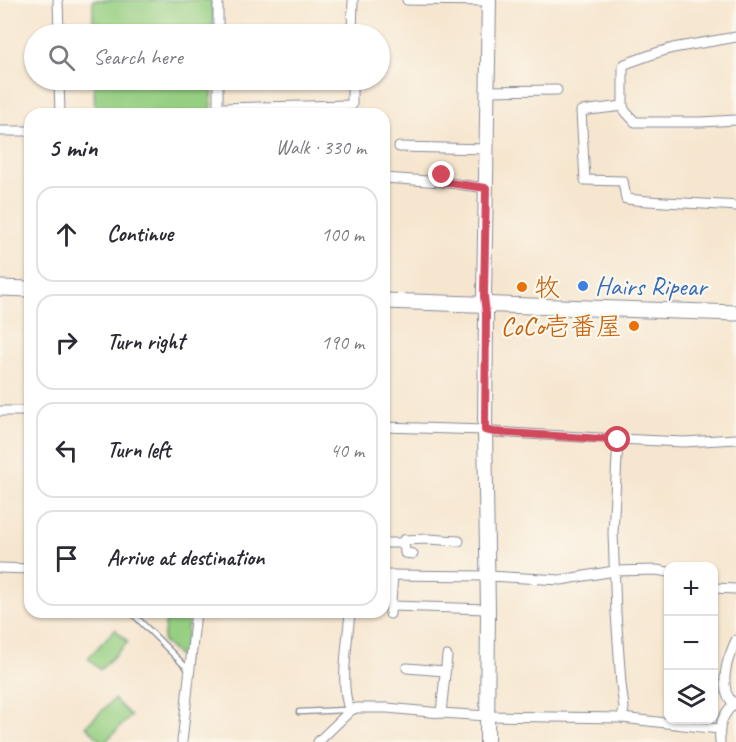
<!DOCTYPE html>
<meta charset="utf-8">
<style>
body{margin:0;font-family:Caveat,"Klee One",sans-serif;background:#f2f2f3;color:#2b2b33}
.controls{position:absolute;right:18px;bottom:18px;display:grid;overflow:hidden;border-radius:12px;box-shadow:0 2px 4px #0004}
.controls button{width:54px;height:54px;display:grid;place-items:center;padding:0;border:0;border-bottom:2px solid #e1e1e2;background:#fff;color:#2b2b33;font:30px sans-serif}
.stop{position:absolute;width:18px;height:18px;margin:-14px;border:4px solid #d1495b;border-radius:50%;background:#fff}
.stop.end{background:#d1495b;border-color:#fff;box-shadow:0 2px 6px #0008}
.list{margin:0;padding:0;list-style:none}
h2{display:flex;justify-content:space-between;align-items:center;height:78px;margin:0;padding:0 24px;font-size:26px}
h2 small{font-size:20px;font-weight:400;color:#7c7c81}
.list li{display:grid;grid-template-columns:39px 1fr auto;gap:18px;align-items:center;box-sizing:border-box;height:96px;margin:0 12px 12px;padding:0 12px;border:2px solid #e1e1e2;border-radius:18px}
.list b{display:block;font-size:22px;white-space:nowrap}
.list em{font-size:20px;font-style:normal;color:#7c7c81}
.icon{flex:none;width:33px;height:33px;fill:none;stroke:currentColor;stroke-width:2;stroke-linecap:round;stroke-linejoin:round}
.map{position:relative;flex:none;width:736px;height:742px;overflow:hidden}
.search{position:absolute;background:#fff;box-shadow:0 2px 4px #0004;left:24px;top:24px;width:366px;height:66px;display:flex;align-items:center;gap:15px;box-sizing:border-box;padding:0 21px;border-radius:33px;color:#7c7c81;font-size:22px}
.panel{position:absolute;background:#fff;box-shadow:0 2px 4px #0004;left:24px;top:108px;width:366px;height:510px;border-radius:18px}
.map>svg:first-child{display:block}
</style>
<div class="map">
<svg width="736" height="742" viewBox="0 0 736 742">
<rect width="100%" height="100%" fill="#fbf7ec"/>
<filter id="ink" filterUnits="userSpaceOnUse"><feTurbulence type="fractalNoise" baseFrequency=".0167" numOctaves="2"/><feDisplacementMap in="SourceGraphic" scale="12" xChannelSelector="R" yChannelSelector="G"/><feConvolveMatrix kernelMatrix="1 2 1 2 8 2 1 2 1" color-interpolation-filters="sRGB"/></filter>
<filter id="wash" filterUnits="userSpaceOnUse"><feTurbulence type="fractalNoise" baseFrequency=".008" numOctaves="4" result="noise"/><feDisplacementMap in="SourceGraphic" scale="24" xChannelSelector="R" yChannelSelector="G"/><feGaussianBlur stdDeviation="1.35" result="paint"/><feColorMatrix in="noise" values="0 0 0 0 0 0 0 0 0 0 0 0 0 0 0 0 0 1.4 0 .05"/><feComposite in="paint" operator="in"/></filter>
<g filter="url(#wash)">
<rect width="100%" height="100%" fill="#f6e6cf"/>
<g fill="#96cf82" stroke="#587f70" stroke-width="1.5">
<rect x="93" y="0" width="120" height="34"/>
<path d="M94 80H213L211 114H95Z"/>
<path d="M167 612H189L184 662 163 641Z"/>
<path d="M115 629 128 642 100 670 88 658Z"/>
<path d="M114 699 131 716 105 742H102L86 726Z"/>
</g>
</g>
<g filter="url(#ink)">
<g fill="none" stroke-linecap="round" stroke-linejoin="round">
<g stroke="#888a96" stroke-width="7">
<g id="lane">
<path d="M131 612 189 670"/>
<path d="M299 712 345 710 350 711"/>
</g>
</g>
<g stroke="#888a96" stroke-width="11">
<g id="street">
<path d="M58 0 59 34"/>
<path d="M218 0V34"/>
<path d="M407 0 489 1"/>
<path d="M352 34 353 0"/>
<path d="M736 37 673 48 656 53 625 64 623 66V106L625 111 635 122H701L736 120"/>
<path d="M59 80 60 114"/>
<path d="M488 91 557 90"/>
<path d="M623 106 581 111 585 180 623 181 626 199C663 203 699 203 736 206"/>
<path d="M218 108 352 105V80"/>
<path d="M218 113V80"/>
<path d="M0 131H30"/>
<path d="M399 147 487 149"/>
<path d="M384 178 442 182 486 188"/>
<path d="M0 411H30"/>
<path d="M384 427 485 430 494 432 618 439 684 442 736 439"/>
<path d="M618 439 613 533 616 613 621 684 624 708 622 718"/>
<path d="M404 540 405 553 413 554"/>
<path d="M384 543H401L404 540 428 539 459 541"/>
<path d="M0 568 30 569"/>
<path d="M384 575 488 576 561 580 614 571 656 570 668 572"/>
<path d="M714 588 736 589"/>
<path d="M391 606 488 609"/>
<path d="M390 614 393 575"/>
<path d="M407 668 444 671"/>
<path d="M733 704C731 700 727 696 726 691 722 673 729 656 736 640"/>
<path d="M350 711C339 686 348 640 350 612"/>
<path d="M441 713 447 656"/>
<path d="M182 742 196 612"/>
<path d="M318 742 350 711 356 708H387L441 713 487 716 622 718 719 729"/>
<path d="M720 742C718 725 723 713 736 702"/>
</g>
</g>
<g stroke="#888a96" stroke-width="16">
<path id="secondary" d="M487 742 488 609 485 430 486 314 484 296 489 0"/>
</g>
<g stroke="#888a96" stroke-width="17">
<g id="primary">
<path d="M0 288 30 289"/>
<path d="M384 301 736 313"/>
</g>
</g>
<use href="#lane" stroke="#fff" stroke-width="4.5"/>
<use href="#street" stroke="#fff" stroke-width="9"/>
<use href="#secondary" stroke="#fff" stroke-width="14"/>
<use href="#primary" stroke="#fff" stroke-width="15"/>
</g>
</g>
<g fill="none" stroke-linecap="round" stroke-linejoin="round" filter="url(#ink)">
<path stroke="#d1495b" stroke-width="8" d="M442 175V182L486 188 484 296 486 314 485 430 494 432 618 440"/>
</g>
<circle fill="#3f7fe0" stroke="#fbf7ec" stroke-width="2" cx="583" cy="286" r="6"/>
<g fill="#e8710a" stroke="#fbf7ec" stroke-width="2">
<circle cx="522" cy="287" r="6"/>
<circle cx="634" cy="326" r="6"/>
</g>
<g text-anchor="middle" dominant-baseline="central" stroke-width="4.5" stroke-linejoin="round" paint-order="stroke">
<g font-size="26" fill="#366cbe" stroke="#fbf7ec" text-anchor="start">
<text x="595" y="286">Hairs Ripear</text>
</g>
<g font-size="26" fill="#c56008" stroke="#fbf7ec" text-anchor="start">
<text x="534" y="287">牧</text>
<text x="622" y="326" text-anchor="end">CoCo壱番屋</text>
</g>
</g>
</svg>
<div class="controls">
<button>+</button>
<button>−</button>
<button><svg class="icon" aria-label="layers" viewBox="0 0 24 24"><path d="M12 4l9 5-9 5-9-5zM3 14l9 5 9-5"/></svg></button>
</div>
<div class="stop" style="left:618px;top:440px"></div>
<div class="stop end" style="left:442px;top:175px"></div>
<div class="search"><svg class="icon" aria-label="search" viewBox="0 0 24 24"><circle cx="10" cy="10" r="6"/><path d="M15 15l6 6"/></svg>Search here</div>
<section class="panel">
<h2>5 min<small>Walk · 330 m</small></h2>
<ul class="list">
<li><svg class="icon" aria-label="ahead" viewBox="0 0 24 24"><path d="M12 20V5M6 11l6-6 6 6"/></svg><div><b>Continue</b></div><em>100 m</em></li>
<li><svg class="icon" aria-label="right" viewBox="0 0 24 24"><path d="M7 20v-9h11M14 6l5 5-5 5"/></svg><div><b>Turn right</b></div><em>190 m</em></li>
<li><svg class="icon" aria-label="left" viewBox="0 0 24 24"><path d="M17 20v-9H6M10 6l-5 5 5 5"/></svg><div><b>Turn left</b></div><em>40 m</em></li>
<li><svg class="icon" aria-label="arrive" viewBox="0 0 24 24"><path d="M6 21V4h12l-3 4 3 4H6"/></svg><div><b>Arrive at destination</b></div></li>
</ul>
</section>
</div>
